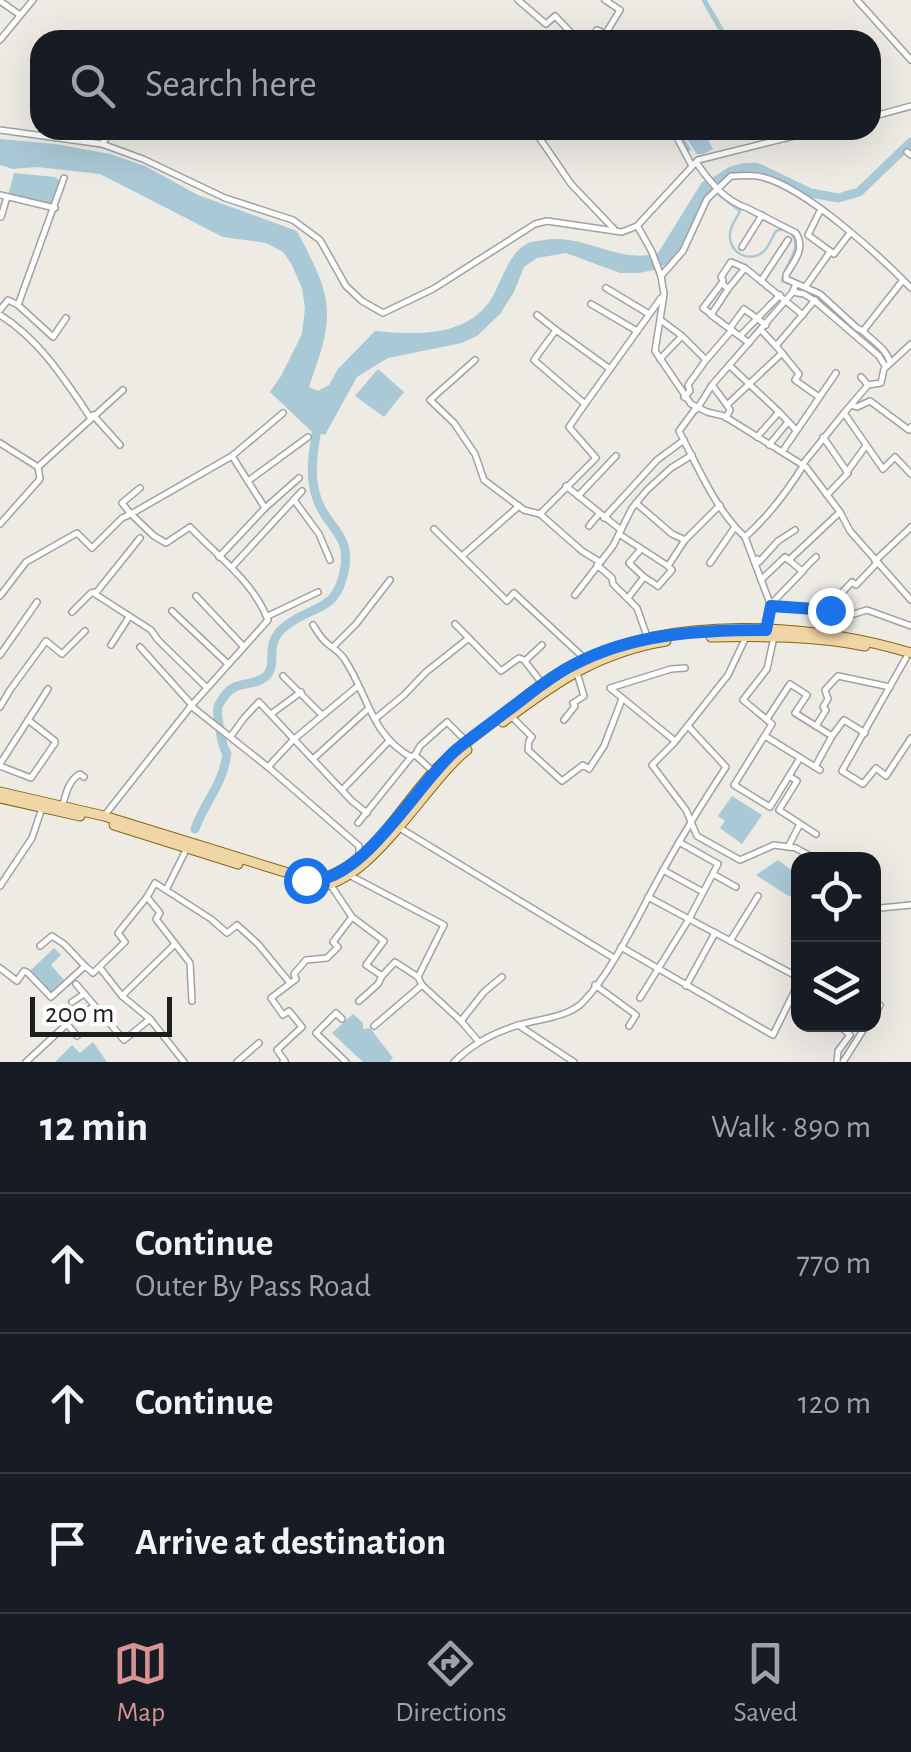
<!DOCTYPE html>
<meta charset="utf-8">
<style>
body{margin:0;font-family:"Alegreya Sans",sans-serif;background:#20242c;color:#f1f3f6}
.controls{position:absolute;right:30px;bottom:30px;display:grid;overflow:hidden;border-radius:20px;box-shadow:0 10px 40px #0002}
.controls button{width:90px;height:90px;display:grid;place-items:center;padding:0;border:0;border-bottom:2px solid #363941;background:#171b24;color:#f1f3f6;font:50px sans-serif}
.scale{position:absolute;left:30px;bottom:25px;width:142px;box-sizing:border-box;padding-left:10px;border:5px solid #1d1d1d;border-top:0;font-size:28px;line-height:35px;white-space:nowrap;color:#1d1d1d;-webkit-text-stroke:8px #fff;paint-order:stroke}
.stop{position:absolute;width:30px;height:30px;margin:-22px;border:8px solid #1a73e8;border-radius:50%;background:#fff}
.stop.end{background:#1a73e8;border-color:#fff;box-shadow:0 2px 10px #0008}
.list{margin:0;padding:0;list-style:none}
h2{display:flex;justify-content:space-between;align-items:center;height:130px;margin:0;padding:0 40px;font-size:42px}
h2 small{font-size:32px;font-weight:400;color:#9ea1a6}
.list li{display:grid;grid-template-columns:65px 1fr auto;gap:30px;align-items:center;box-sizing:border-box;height:140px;padding:0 40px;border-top:2px solid #363941}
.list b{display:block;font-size:38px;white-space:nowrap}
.list p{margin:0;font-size:32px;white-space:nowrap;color:#9ea1a6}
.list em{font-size:32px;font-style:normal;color:#9ea1a6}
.icon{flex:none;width:55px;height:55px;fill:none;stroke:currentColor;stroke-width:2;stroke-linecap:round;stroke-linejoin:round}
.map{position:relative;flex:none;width:911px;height:1062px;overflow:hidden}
.search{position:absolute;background:#171b24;box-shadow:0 10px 40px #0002;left:30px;right:30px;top:30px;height:110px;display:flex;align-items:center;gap:25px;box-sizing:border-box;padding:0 35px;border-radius:30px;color:#9ea1a6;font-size:38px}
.sheet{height:550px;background:#171b24}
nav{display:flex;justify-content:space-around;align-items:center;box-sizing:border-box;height:140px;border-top:2px solid #363941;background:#171b24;font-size:28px;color:#9ea1a6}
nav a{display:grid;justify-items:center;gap:5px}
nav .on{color:#d59492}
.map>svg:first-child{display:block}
</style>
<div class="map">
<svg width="911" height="1062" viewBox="0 0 911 1062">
<rect width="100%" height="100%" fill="#edebe4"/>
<g fill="#aac9d6">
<path d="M681 130H703L713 149 703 154H697Z"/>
<path d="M0 139 55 144 110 154 145 166 198 195 297 231C310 257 328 286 327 316 327 339 316 365 309 387L318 391 329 385 338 369 375 331C416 335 471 338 494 294 503 277 510 252 528 243 533 241 539 241 544 240 584 233 620 265 658 253L702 182C724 175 722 164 751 163L749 172 730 174 705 197 681 250 667 264 654 270 639 273H620L566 253 537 258 524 267 514 292 500 314 477 336 462 343 388 358 357 377 325 435 311 431 270 392 281 376 302 334 305 308 302 288 291 263 283 252 266 243 223 237 100 174 37 167 13 169 0 165Z"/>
<path d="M14 173 55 177 60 181 53 205 8 196Z"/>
<path d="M378 369 404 392 384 417 355 396Z"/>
<path d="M732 796 762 815 742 844 720 828 725 821 718 816Z"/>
<path d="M778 860 798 875V883L790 897 756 875Z"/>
<path d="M54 948 61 955 51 965 65 981 52 994 30 971Z"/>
<path d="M353 1014 363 1023V1029L370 1028 393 1058 389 1062H363L332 1033Z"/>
<path d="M93 1042 107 1062H55L72 1045 80 1053Z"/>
</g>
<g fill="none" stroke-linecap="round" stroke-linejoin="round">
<g stroke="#aac9d6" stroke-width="2.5">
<path d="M719 195 740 211C737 218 730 226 730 234 728 252 749 264 763 252 769 247 772 237 776 231L782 229"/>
<path d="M790 232C805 248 784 264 782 281L804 289"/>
<path d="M811 292 849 327"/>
</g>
<g stroke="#aac9d6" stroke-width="5">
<path d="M704 0 727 40"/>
<path d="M676 130 688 149"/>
</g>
<g stroke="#aac9d6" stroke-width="9">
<path d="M742 168 756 167 811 193 838 198 859 192 911 142"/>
<path d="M195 829C203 805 222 785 226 759 228 749 226 755 223 745 221 736 216 716 218 707 218 705 225 695 226 694 237 680 255 687 266 676 279 663 263 646 283 628 311 603 337 616 345 567 350 533 326 527 317 499 308 474 314 448 318 423"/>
</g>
<g stroke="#a1a1a1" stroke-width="8">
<g id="street">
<path d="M518 0 546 24 555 16 578 40"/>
<path d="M605 0 620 10 606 33"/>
<path d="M857 0 911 60"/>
<path d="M0 1 20 15"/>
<path d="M0 40 33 0"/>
<path d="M590 40 597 30 619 40"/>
<path d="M871 117 911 106"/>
<path d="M0 130 102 144 143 159 225 198 293 220 320 240 346 286 362 301 383 313 433 289 535 224 547 221 622 232 637 226 698 160 818 130"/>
<path d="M534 130 571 184 614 229"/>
<path d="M673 130 692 166"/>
<path d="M102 144 112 130"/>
<path d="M907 152 911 155"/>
<path d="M696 162C709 181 725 201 747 208L796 233C806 249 794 261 786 275V279L820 294 857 328 863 331 903 280"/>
<path d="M0 195 55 208"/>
<path d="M821 209 808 235 834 254 850 233"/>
<path d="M1 217 7 197"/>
<path d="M638 227 652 252 661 276 683 251 707 199 731 176C741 176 753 174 762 177 806 188 879 255 911 288"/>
<path d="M742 247 762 215"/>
<path d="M661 276 664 294 655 351 691 404 707 412 724 416 806 467 840 512 850 531 911 600"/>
<path d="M761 281 788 240"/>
<path d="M806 286 830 252"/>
<path d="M606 288 649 314"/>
<path d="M728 289 745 268"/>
<path d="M793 292 804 294 815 301 879 356 885 366"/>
<path d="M591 304 637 331"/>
<path d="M18 305 64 178"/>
<path d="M0 310 8 300 18 305 53 337 66 318"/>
<path d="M711 314 703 308 722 283"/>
<path d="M0 315C39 339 65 380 90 417"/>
<path d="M537 315 556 330"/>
<path d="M730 328 744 309 766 325"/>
<path d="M761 330 776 346 815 300"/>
<path d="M863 331C872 341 886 348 890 362"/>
<path d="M682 336 706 360 688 385 690 391 684 397"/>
<path d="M740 336 780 295"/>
<path d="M749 343 711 315 728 289 722 283 723 280 721 277 731 262 745 268 803 315"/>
<path d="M911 344 884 369 881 383 868 385 844 413 883 469 895 457 911 474"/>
<path d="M782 353 799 374 795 380 819 397"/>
<path d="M660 359 682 336 662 321"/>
<path d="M475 360 430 400 454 423 475 454 484 480 524 510 540 514"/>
<path d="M706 360 732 330"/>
<path d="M729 365 779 412 757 437"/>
<path d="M610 369 556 330 534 360 585 404 661 298"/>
<path d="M861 377 868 385"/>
<path d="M712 385 727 405"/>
<path d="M585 404 569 427 596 458 540 514 582 551 600 562"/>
<path d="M851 405 857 407 870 401 909 430 911 427"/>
<path d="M696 408 679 431C698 467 715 509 745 537"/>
<path d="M697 409 712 385 792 293 796 284"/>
<path d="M779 412 796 430"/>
<path d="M93 415 120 445"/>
<path d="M726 418 730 410 727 405 782 353 776 346"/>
<path d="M823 437 848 473 827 495"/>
<path d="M0 443 38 467 40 479 0 524"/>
<path d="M769 445 788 422"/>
<path d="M782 452 836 373"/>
<path d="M802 465 844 413"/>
<path d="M38 467 123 390"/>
<path d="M847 472 865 447"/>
<path d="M248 481 308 437"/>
<path d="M566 486 621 530"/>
<path d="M140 488 122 503 131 514 232 456"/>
<path d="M578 496 616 456"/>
<path d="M294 500 319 534 330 560"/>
<path d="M636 503 672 534 685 540"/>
<path d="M265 508 299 478"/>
<path d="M604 518 657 460 684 440"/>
<path d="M589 526 599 514"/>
<path d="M434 529 507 601 514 593 585 659"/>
<path d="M619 534 668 566 685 540 720 505"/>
<path d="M140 538 95 594 151 630 158 640 207 688"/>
<path d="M641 549 629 563 644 577"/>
<path d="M462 556 519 506"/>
<path d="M219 557 265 508 232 456 283 413"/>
<path d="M757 559 759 562 778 541 795 530"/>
<path d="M789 560 840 512"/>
<path d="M875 561 911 527"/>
<path d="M710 563 735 527"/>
<path d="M597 565 612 578 613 584 637 608 648 639"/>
<path d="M232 567 302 491"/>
<path d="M761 580 785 557 802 571 816 557"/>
<path d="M658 586 672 570 668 566"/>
<path d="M575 595 613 546 632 508 647 490 671 468 692 455"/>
<path d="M0 596 26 562 77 533 92 548 122 518 131 514 154 536 166 543 190 527C217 556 253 581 268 620L191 706"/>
<path d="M196 596 244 647"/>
<path d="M628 598 644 577 658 586"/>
<path d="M770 605 803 571"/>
<path d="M771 606 854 614 867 610 911 626"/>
<path d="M831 610 833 602 852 582 856 585 877 563"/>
<path d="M172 611 228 664"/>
<path d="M72 612 91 593 95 592"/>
<path d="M268 616 318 592"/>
<path d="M455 624 501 671 519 658 524 660 541 682"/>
<path d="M313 625C318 632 321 639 328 644 334 649 340 652 345 660 368 695 371 735 411 757L415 755 434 772"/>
<path d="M767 629 771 606 745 537C769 516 786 493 803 466"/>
<path d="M746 637 728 675 674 743 652 765 686 810 697 836 740 860 774 845 796 848 815 859"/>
<path d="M774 637 767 669 743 700 772 724 734 785 770 807 800 758"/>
<path d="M111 645 129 617"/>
<path d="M140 647 191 704"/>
<path d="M333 647 356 624 390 580"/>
<path d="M0 655 37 602"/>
<path d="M906 658 842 771 863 784 876 768 886 776 911 738"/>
<path d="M525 661 542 645"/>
<path d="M283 676 322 715"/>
<path d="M0 707 10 690 46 641 62 654 85 631"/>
<path d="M271 714 301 692"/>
<path d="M511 716 532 737 529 741 528 750 562 781 583 765 589 769 604 746 622 699"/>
<path d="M375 719 404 695 426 672 469 638"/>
<path d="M767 719 790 684 807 695 795 713 832 736 844 720 865 733"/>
<path d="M564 720 575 706 573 703 584 696 577 673"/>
<path d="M816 726 826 710 823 707 828 699 825 690 838 676 890 687"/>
<path d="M231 736 244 718 259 702 352 801 367 813"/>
<path d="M765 736 820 770"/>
<path d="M675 741 610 688 671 669 685 668"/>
<path d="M415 755 420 746 447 722 467 742"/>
<path d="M313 759 368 709"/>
<path d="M0 764 48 689"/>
<path d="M0 766 31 778 55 743V741L28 720"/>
<path d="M268 767 293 740 358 686"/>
<path d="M815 767 832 736"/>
<path d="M789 776 797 781 779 810 816 834"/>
<path d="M343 789 389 741"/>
<path d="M63 804C66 793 69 780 80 774L84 777"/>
<path d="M104 816 191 706 268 767 359 846V855"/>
<path d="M358 823 411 757"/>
<path d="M398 827 614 958"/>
<path d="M788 847 800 824"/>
<path d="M187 848 166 890 155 883 147 897 160 913 156 919 190 963 192 1001"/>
<path d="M663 870 703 892"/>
<path d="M713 874 736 887"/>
<path d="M349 875 444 925 418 977"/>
<path d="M330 884 352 917 384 941 366 965 382 976 395 962 418 977 422 985 461 1021 479 1042"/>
<path d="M0 886 32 838 42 808"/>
<path d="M166 890 211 919 227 933 237 925 258 944 290 983"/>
<path d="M648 897 689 919 718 864 679 842"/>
<path d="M874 904 880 908 911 905"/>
<path d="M730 941 758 896"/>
<path d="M40 946 52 936 64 944 85 966"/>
<path d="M621 947 773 1035 798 984"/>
<path d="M0 968 17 981 24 971 27 972 51 997 85 966 93 973 125 942 118 933 147 897"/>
<path d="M100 968 122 996 150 1019"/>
<path d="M76 984 124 1040 150 1019 184 1062"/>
<path d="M595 985 636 1015 629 1026"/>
<path d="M686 986 715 933"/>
<path d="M122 996 175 944"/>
<path d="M640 998 689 919 798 977"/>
<path d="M359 1001 378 984 382 976"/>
<path d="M72 1002 84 994"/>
<path d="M81 1016 94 1006"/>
<path d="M874 1017 880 1005"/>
<path d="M342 1019 336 1013 316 1033 346 1062"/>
<path d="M461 1021 484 992 502 977"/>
<path d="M518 1025 574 1062"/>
<path d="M374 1026 422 985"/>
<path d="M26 1062 67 1024 77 1036"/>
<path d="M237 1062 259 1043"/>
<path d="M283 1062 285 1061 277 1050 302 1027 289 1011 283 1015 271 998 296 979 294 974 306 960 327 958 338 947 333 942 352 917"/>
<path d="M454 1062C472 1044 495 1032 519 1025 539 1019 569 1017 583 1002 611 973 636 920 655 885 677 844 701 805 726 767L688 726"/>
<path d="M837 1062 838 1051 850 1035 842 1028"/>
<path d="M843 1062 867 1024"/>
</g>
</g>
<g stroke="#856611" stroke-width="11">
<g id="primary">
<path d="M711 637C763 636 814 636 865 646"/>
<path d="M503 722C556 682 599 652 666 641"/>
<path d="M0 792 104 816 314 881C372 867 397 810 435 770 454 750 478 734 500 717 524 698 548 678 575 664 671 614 810 623 911 653"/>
<path d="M0 798 80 816"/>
<path d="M114 825 238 864"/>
<path d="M305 886C365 897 424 783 467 750"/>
</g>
</g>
<use href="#street" stroke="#fff" stroke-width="5"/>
<use href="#primary" stroke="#f0d5a6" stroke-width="9"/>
</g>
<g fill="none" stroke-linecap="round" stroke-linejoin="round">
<path stroke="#1a73e8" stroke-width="12" d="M306 880C361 887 417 783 456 750 474 735 493 722 511 708 531 693 551 676 573 665 633 633 701 630 766 630L771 606 830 610"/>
</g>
</svg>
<div class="controls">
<button><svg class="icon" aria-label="locate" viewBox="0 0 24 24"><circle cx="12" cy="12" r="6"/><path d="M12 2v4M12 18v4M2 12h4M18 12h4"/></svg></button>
<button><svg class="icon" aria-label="layers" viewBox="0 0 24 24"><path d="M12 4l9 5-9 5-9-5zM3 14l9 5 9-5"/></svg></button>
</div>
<div class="scale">200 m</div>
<div class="stop" style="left:306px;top:880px"></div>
<div class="stop end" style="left:830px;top:610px"></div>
<div class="search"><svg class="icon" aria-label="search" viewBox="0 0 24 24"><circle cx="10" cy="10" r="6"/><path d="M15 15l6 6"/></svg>Search here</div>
</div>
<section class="sheet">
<h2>12 min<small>Walk · 890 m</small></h2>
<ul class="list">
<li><svg class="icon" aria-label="ahead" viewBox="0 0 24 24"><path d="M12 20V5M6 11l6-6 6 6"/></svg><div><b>Continue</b><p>Outer By Pass Road</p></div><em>770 m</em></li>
<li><svg class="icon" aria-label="ahead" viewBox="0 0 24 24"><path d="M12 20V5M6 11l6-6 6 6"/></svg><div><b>Continue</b></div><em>120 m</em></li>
<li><svg class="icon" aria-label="arrive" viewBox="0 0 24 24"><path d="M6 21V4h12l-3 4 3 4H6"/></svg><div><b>Arrive at destination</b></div></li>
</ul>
</section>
<nav>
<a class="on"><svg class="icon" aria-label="map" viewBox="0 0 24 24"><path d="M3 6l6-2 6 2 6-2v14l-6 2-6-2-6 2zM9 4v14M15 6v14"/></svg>Map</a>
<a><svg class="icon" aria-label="directions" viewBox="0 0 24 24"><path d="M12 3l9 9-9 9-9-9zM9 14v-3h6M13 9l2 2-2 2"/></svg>Directions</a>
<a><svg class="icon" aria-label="saved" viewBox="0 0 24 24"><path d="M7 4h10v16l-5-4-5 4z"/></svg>Saved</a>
</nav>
